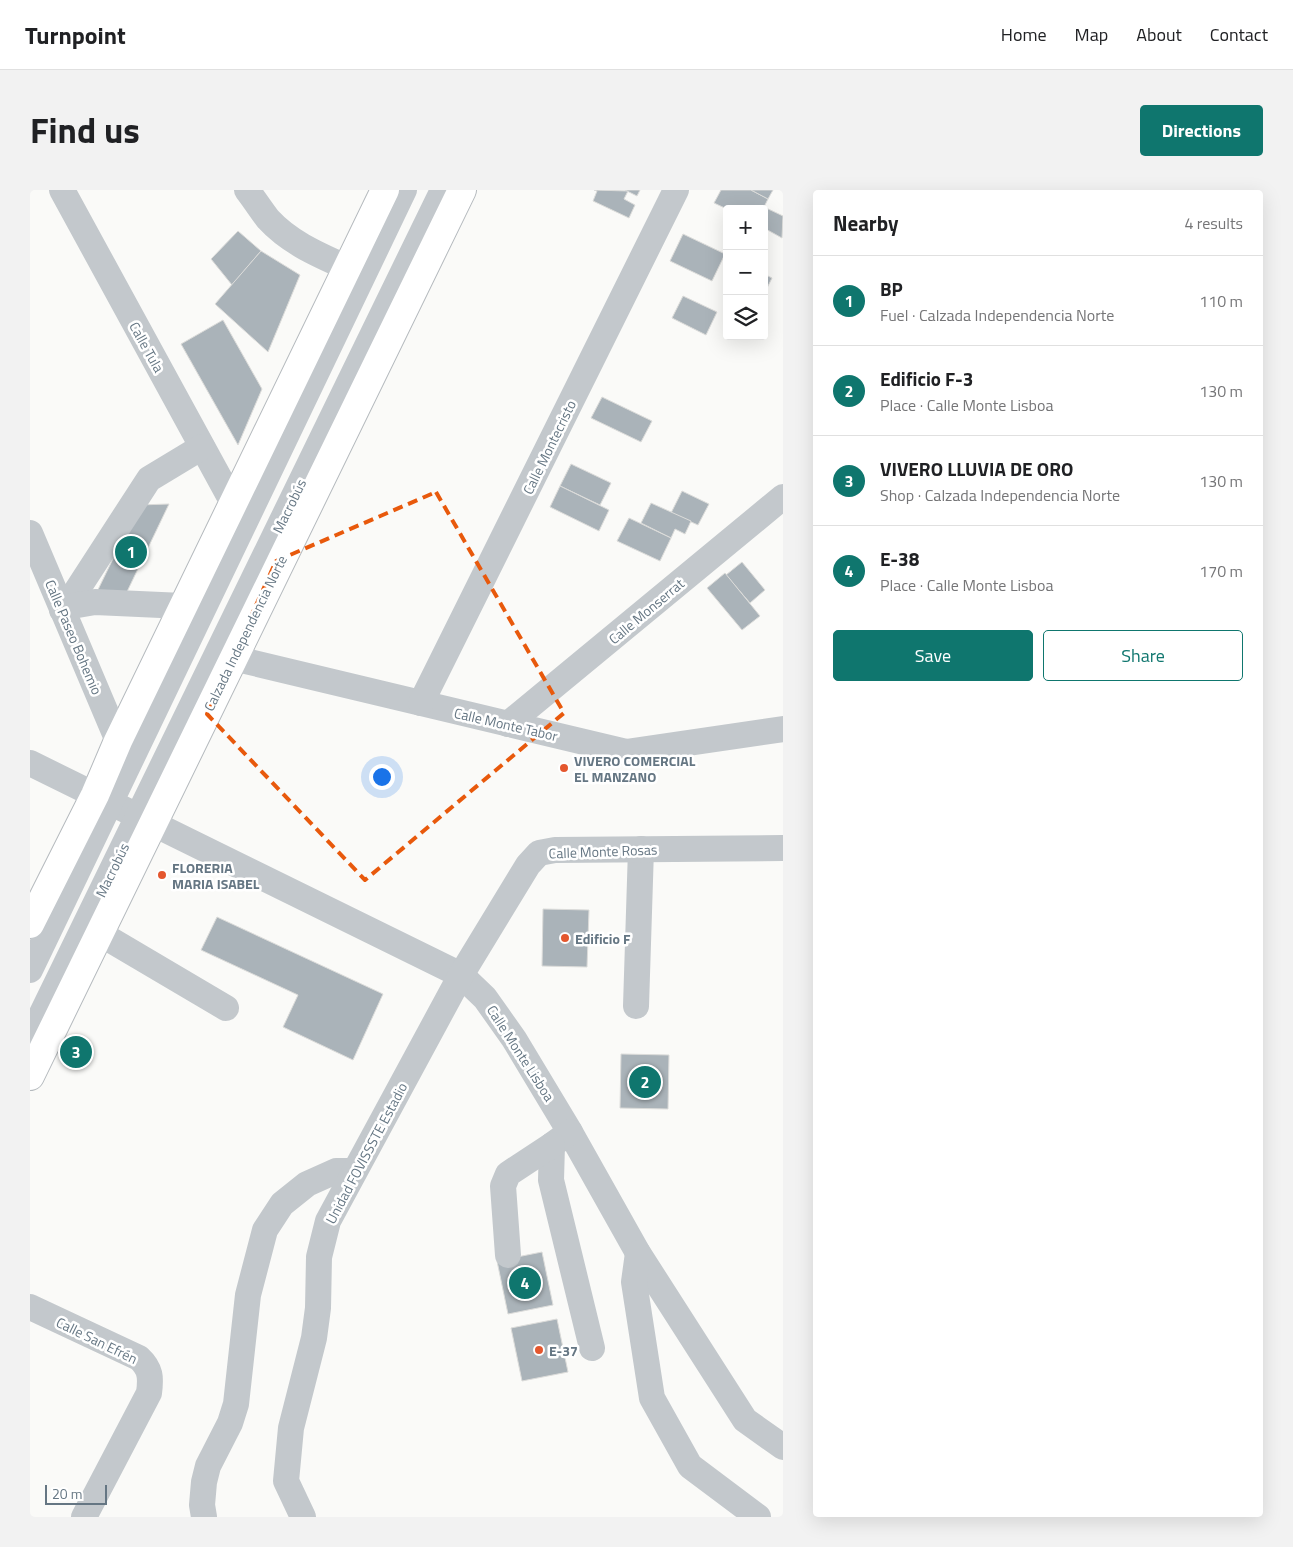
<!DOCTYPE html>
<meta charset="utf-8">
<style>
body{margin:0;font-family:"Titillium Web",sans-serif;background:#f2f2f2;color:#202124}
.controls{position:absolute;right:15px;top:15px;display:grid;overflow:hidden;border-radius:5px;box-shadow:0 5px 20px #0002}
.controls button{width:45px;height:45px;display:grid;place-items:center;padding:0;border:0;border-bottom:1px solid #e0e0e0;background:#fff;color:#202124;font:25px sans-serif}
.scale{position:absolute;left:15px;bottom:12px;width:62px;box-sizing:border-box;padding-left:5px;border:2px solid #657683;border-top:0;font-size:14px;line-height:18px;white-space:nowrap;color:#657683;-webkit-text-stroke:4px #fff;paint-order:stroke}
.you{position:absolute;left:351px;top:586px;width:18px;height:18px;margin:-12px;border:4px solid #fff;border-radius:50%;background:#1a73e8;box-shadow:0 0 0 8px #1a73e833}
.badge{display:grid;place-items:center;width:32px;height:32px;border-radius:50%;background:#0f766e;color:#fff;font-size:16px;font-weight:700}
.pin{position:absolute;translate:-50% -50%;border:2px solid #fff;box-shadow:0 1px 5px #0006}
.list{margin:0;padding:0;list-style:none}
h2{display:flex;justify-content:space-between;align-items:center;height:65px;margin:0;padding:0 20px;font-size:21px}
h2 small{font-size:16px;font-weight:400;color:#757577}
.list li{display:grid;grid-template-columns:32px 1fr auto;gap:15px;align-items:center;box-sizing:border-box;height:90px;padding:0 20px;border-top:1px solid #e0e0e0}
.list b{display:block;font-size:19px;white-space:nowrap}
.list p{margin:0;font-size:16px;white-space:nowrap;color:#757577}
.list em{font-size:16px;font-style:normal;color:#757577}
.actions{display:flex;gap:10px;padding:15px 20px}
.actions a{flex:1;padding:11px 0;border:1px solid #0f766e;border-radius:5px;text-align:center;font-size:18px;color:#0f766e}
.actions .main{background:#0f766e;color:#fff}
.icon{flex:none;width:28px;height:28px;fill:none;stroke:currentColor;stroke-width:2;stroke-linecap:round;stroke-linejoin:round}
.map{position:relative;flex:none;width:753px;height:1327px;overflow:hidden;border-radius:5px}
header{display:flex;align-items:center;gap:30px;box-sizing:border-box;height:70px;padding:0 25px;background:#fff;border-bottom:1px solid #e0e0e0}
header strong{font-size:24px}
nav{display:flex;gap:28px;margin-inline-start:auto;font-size:18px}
.intro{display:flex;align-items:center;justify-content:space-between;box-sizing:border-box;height:120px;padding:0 30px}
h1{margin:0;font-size:35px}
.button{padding:12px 22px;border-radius:5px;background:#0f766e;color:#fff;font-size:18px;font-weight:700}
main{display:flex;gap:30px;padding:0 30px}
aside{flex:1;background:#fff;border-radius:5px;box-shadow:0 5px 20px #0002}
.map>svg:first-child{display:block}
</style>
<header>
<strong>Turnpoint</strong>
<nav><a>Home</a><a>Map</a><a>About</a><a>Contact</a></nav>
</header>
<div class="intro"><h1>Find us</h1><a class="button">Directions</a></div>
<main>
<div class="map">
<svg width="753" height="1327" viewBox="0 0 753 1327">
<rect width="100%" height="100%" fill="#fafaf8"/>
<g fill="#aab3b9" stroke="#dcdcda">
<path d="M564 0 598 1 594 9 605 15 599 28 563 11 567 1Z"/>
<path d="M595 0H610L607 6Z"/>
<path d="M691 0H721L738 9 733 19H697L684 13Z"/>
<path d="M721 0H743L738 9Z"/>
<path d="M734 17 753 26 752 48 734 38Z"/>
<path d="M208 41 231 61 202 95 181 69Z"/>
<path d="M653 44 695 64 682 91 640 71Z"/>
<path d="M231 61 270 85 238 162 185 114Z"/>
<path d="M734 84 742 88 734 104Z"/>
<path d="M653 106 687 122 676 145 642 128Z"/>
<path d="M193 130 232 199 208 255 151 154Z"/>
<path d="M572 207 622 231 611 252 561 228Z"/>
<path d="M541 274 581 293 570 315 530 296Z"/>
<path d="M530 296 579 320 569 341 520 317Z"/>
<path d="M652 301 679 314 668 335 641 323Z"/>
<path d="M621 313 661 331 655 344 645 339 641 348 611 333Z"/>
<path d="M139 314 94 408 63 410 109 315Z"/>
<path d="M599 328 641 348 630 371 587 351Z"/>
<path d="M712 372 735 400 720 413 696 385Z"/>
<path d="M695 383 730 426 712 440 677 398Z"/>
<path d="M513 719 559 720 557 777 512 776Z"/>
<path d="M187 727 353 804 323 870 253 837 268 805 171 760Z"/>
<path d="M591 864 639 865 638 919 590 918Z"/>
<path d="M512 1062 523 1115 478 1124 467 1071Z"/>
<path d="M527 1129 538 1182 492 1191 481 1138Z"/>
</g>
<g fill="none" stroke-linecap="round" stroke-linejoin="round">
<g stroke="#b5babe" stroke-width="30">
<g id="major">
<path d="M0 734 65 605 88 551 355 0"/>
<path d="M0 886 432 0"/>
</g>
</g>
<g stroke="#c3c8cc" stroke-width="26">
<path d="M32 0 203 313"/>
<path d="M217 0C224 9 231 20 238 29 260 53 289 65 318 78"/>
<path d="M0 343 88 551"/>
<path d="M36 417 119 289 172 257"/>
<path d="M32 420 36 417 65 412 153 416"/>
<path d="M203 468 596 562 753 539"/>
<path d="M391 513 646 0"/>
<path d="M478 534 753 307"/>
<path d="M0 573 431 785 455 808 484 849 540 942 608 1063 715 1230 753 1257"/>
<path d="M69 743 196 818"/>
<path d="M0 780 374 0"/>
<path d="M606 816 611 659"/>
<path d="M0 848 413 0"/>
<path d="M540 942 522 955 521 990 562 1158"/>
<path d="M608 1063 604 1092 622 1208 660 1276 728 1327"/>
<path d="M478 1065 473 996 478 984 522 955"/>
<path d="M0 1117 109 1168C121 1179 121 1188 119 1203L54 1327"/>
<path d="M174 1327 172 1315 174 1292 178 1276 200 1233 206 1214 218 1105 235 1040 252 1014 277 994 306 981H324"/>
<path d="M273 1327 256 1291 261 1238 284 1148 288 1118 289 1067 298 1031 431 785 498 675 509 663 525 660 753 658"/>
</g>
<use href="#major" stroke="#fff" stroke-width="28"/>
</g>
<path fill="none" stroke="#e8590c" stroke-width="4" stroke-dasharray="10 6" stroke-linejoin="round" d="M406 302 534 523 335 690 177 524 246 371Z"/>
<g fill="#e4572e" stroke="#fff" stroke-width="2">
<circle cx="534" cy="578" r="5"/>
<circle cx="132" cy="685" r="5"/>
<circle cx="535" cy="748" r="5"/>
<circle cx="509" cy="1160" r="5"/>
</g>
<g text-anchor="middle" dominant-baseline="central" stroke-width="5" stroke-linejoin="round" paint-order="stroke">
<g font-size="14" fill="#657683" stroke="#fff">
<text transform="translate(117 157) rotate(61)">Calle Tula</text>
<text transform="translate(519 257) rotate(-64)">Calle Montecristo</text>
<text transform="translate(259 316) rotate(-64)">Macrobús</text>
<text transform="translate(616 421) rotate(-40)">Calle Monserrat</text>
<text transform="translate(215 443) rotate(-64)">Calzada Independencia Norte</text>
<text transform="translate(44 447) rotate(67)">Calle Paseo Bohemio</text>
<text transform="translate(476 534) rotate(13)">Calle Monte Tabor</text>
<text transform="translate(573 661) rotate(-2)">Calle Monte Rosas</text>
<text transform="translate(82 680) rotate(-64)">Macrobús</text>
<text transform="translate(491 863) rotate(57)">Calle Monte Lisboa</text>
<text transform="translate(336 963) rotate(-62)">Unidad FOVISSSTE Estadio</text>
<text transform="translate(67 1150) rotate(26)">Calle San Efrén</text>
</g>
<g font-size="14" font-weight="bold" fill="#657683" stroke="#fff" text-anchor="start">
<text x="544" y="570">VIVERO COMERCIAL<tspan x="544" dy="16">EL MANZANO</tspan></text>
<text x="142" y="677">FLORERIA<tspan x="142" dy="16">MARIA ISABEL</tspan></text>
<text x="545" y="748">Edificio F</text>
<text x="519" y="1160">E-37</text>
</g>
</g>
</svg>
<div class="controls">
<button>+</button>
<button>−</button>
<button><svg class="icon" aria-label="layers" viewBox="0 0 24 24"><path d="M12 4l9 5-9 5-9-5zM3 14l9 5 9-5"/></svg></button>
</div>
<div class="scale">20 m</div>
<div class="you"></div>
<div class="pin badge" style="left:101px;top:362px">1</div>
<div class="pin badge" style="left:615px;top:892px">2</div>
<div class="pin badge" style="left:46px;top:862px">3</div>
<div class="pin badge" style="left:495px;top:1093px">4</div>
</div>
<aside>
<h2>Nearby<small>4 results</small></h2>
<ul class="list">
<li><span class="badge">1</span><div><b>BP</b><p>Fuel · Calzada Independencia Norte</p></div><em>110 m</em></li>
<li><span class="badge">2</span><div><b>Edificio F-3</b><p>Place · Calle Monte Lisboa</p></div><em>130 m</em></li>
<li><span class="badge">3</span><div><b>VIVERO LLUVIA DE ORO</b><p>Shop · Calzada Independencia Norte</p></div><em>130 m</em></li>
<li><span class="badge">4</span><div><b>E-38</b><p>Place · Calle Monte Lisboa</p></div><em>170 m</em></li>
</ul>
<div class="actions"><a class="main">Save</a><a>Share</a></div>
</aside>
</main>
